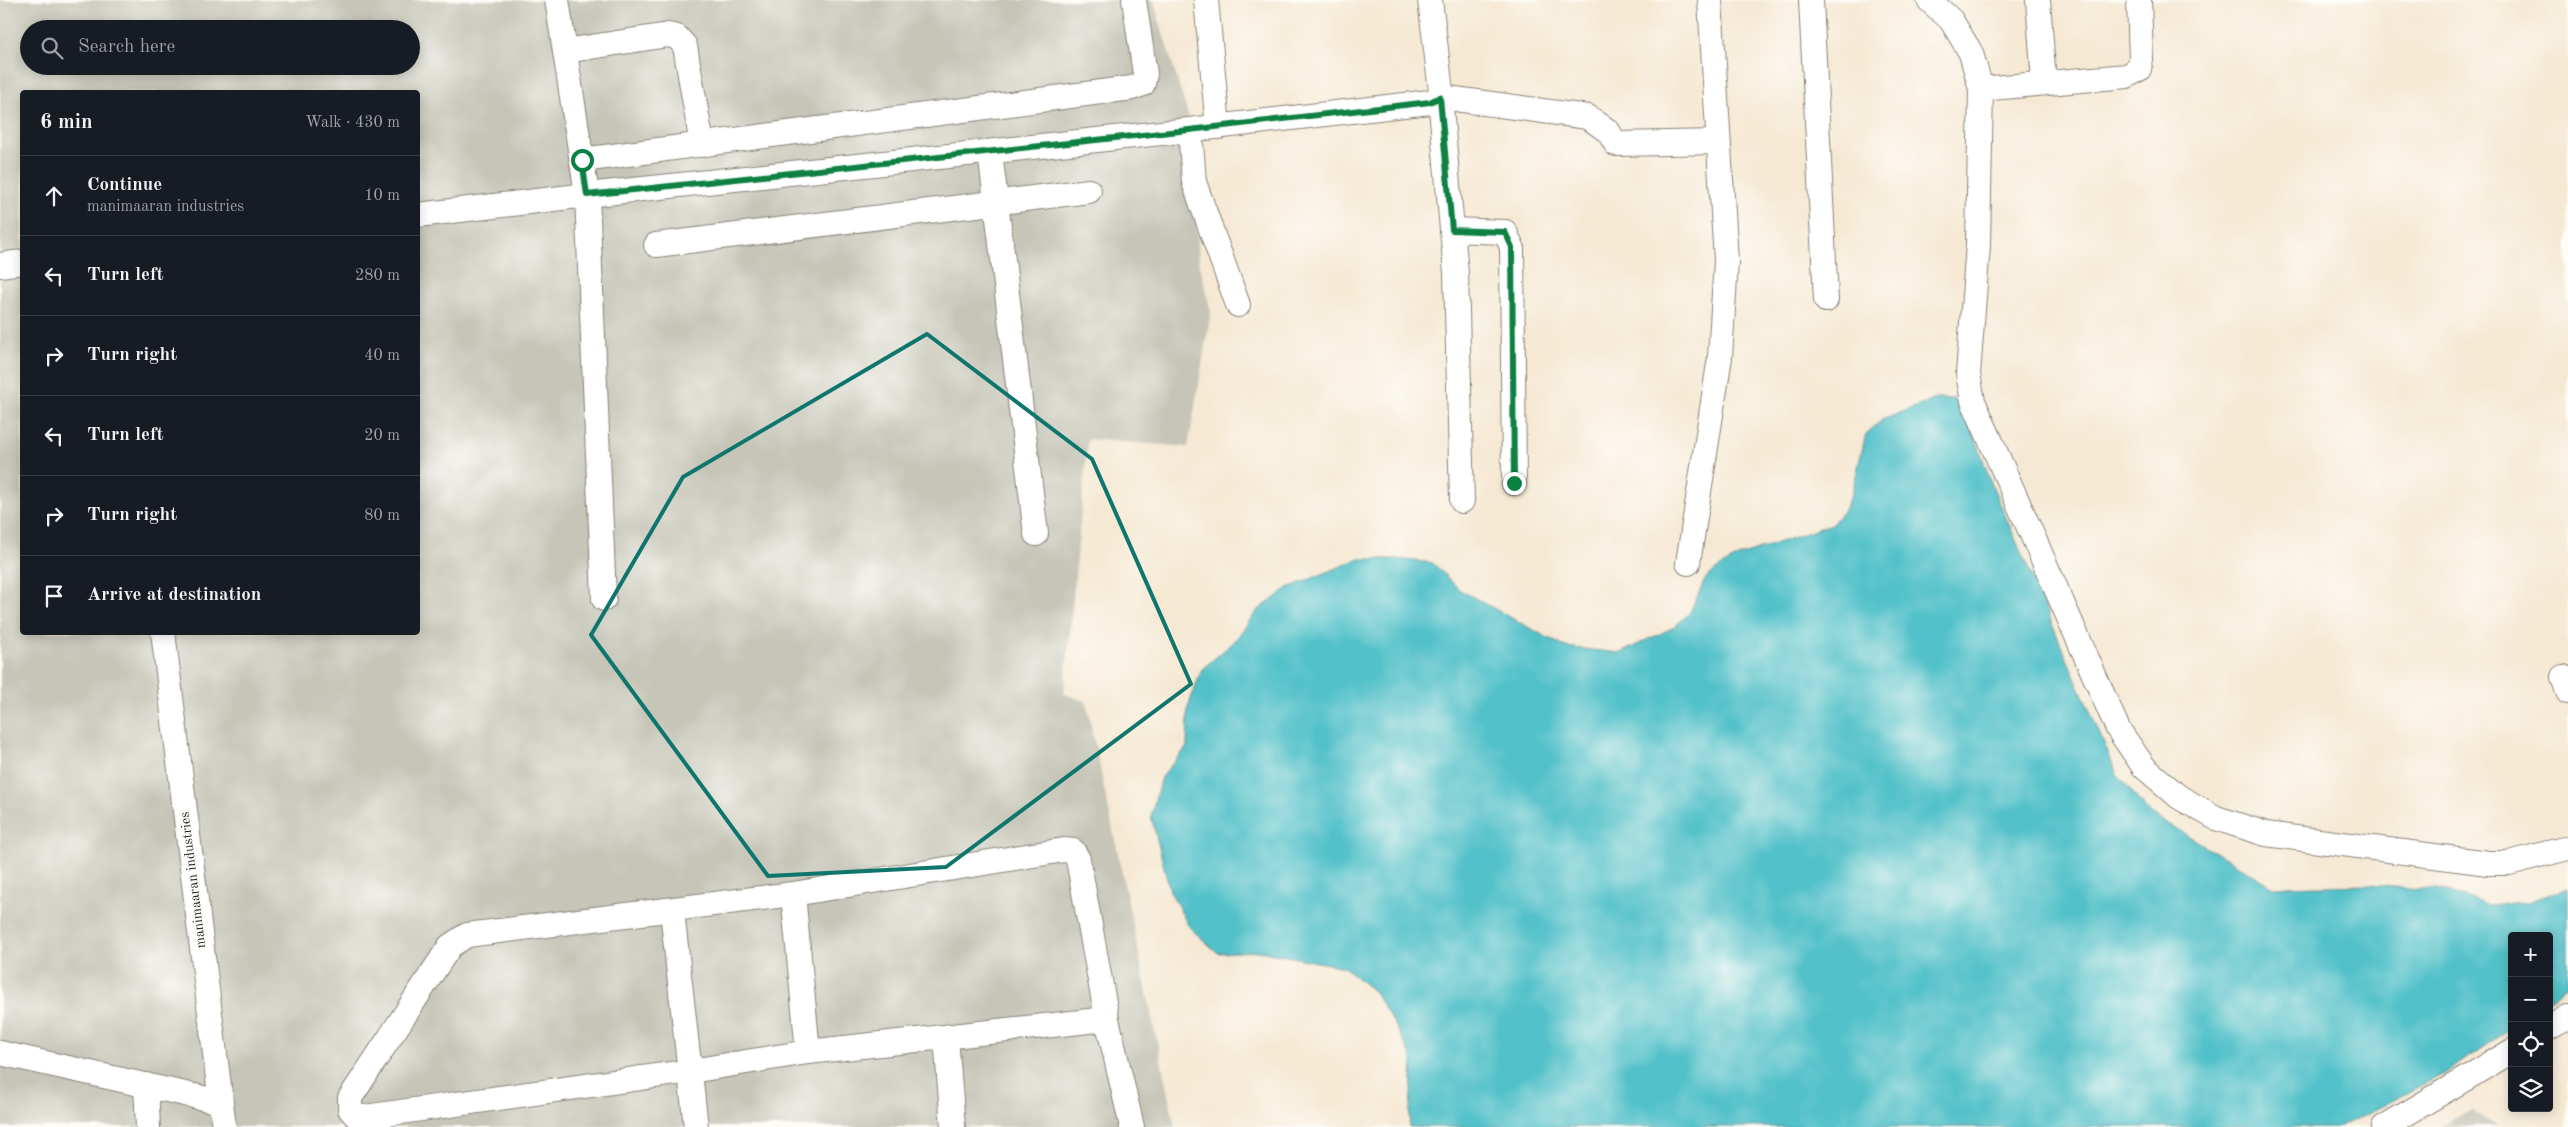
<!DOCTYPE html>
<meta charset="utf-8">
<style>
body{margin:0;font-family:"Old Standard TT",serif;background:#242831;color:#f1f3f6}
.controls{position:absolute;right:15px;bottom:15px;display:grid;overflow:hidden;border-radius:5px;box-shadow:0 2px 12px #0003}
.controls button{width:45px;height:45px;display:grid;place-items:center;padding:0;border:0;border-bottom:1px solid #363941;background:#171b24;color:#f1f3f6;font:25px sans-serif}
.stop{position:absolute;width:15px;height:15px;margin:-11px;border:4px solid #0b8043;border-radius:50%;background:#fff}
.stop.end{background:#0b8043;border-color:#fff;box-shadow:0 1px 5px #0008}
.list{margin:0;padding:0;list-style:none}
h2{display:flex;justify-content:space-between;align-items:center;height:65px;margin:0;padding:0 20px;font-size:21px}
h2 small{font-size:16px;font-weight:400;color:#9ea1a6}
.list li{display:grid;grid-template-columns:32px 1fr auto;gap:15px;align-items:center;box-sizing:border-box;height:80px;padding:0 20px;border-top:1px solid #363941}
.list b{display:block;font-size:19px;white-space:nowrap}
.list p{margin:0;font-size:16px;white-space:nowrap;color:#9ea1a6}
.list em{font-size:16px;font-style:normal;color:#9ea1a6}
.icon{flex:none;width:28px;height:28px;fill:none;stroke:currentColor;stroke-width:2;stroke-linecap:round;stroke-linejoin:round}
.map{position:relative;flex:none;width:2568px;height:1127px;overflow:hidden}
.search{position:absolute;background:#171b24;box-shadow:0 2px 12px #0003;left:20px;top:20px;width:400px;height:55px;display:flex;align-items:center;gap:12px;box-sizing:border-box;padding:0 18px;border-radius:28px;color:#9ea1a6;font-size:19px}
.panel{position:absolute;background:#171b24;box-shadow:0 2px 12px #0003;left:20px;top:90px;width:400px;height:545px;border-radius:5px}
.map>svg:first-child{display:block}
</style>
<div class="map">
<svg width="2568" height="1127" viewBox="0 0 2568 1127">
<rect width="100%" height="100%" fill="#fdfcf7"/>
<filter id="ink" filterUnits="userSpaceOnUse"><feTurbulence type="fractalNoise" baseFrequency=".02" numOctaves="2"/><feDisplacementMap in="SourceGraphic" scale="10" xChannelSelector="R" yChannelSelector="G"/><feConvolveMatrix kernelMatrix="1 2 1 2 8 2 1 2 1" color-interpolation-filters="sRGB"/></filter>
<filter id="wash" filterUnits="userSpaceOnUse"><feTurbulence type="fractalNoise" baseFrequency=".0096" numOctaves="4" result="noise"/><feDisplacementMap in="SourceGraphic" scale="20" xChannelSelector="R" yChannelSelector="G"/><feGaussianBlur stdDeviation="1.12" result="paint"/><feColorMatrix in="noise" values="0 0 0 0 0 0 0 0 0 0 0 0 0 0 0 0 0 1.4 0 .05"/><feComposite in="paint" operator="in"/></filter>
<g filter="url(#wash)">
<rect width="100%" height="100%" fill="#f6e9d4"/>
<g fill="#c6c5b8" fill-rule="evenodd">
<path d="M0 0H1153L1191 125 1199 263 1211 312 1188 447 1088 439 1064 694 1086 701 1175 1127H0ZM29 29H411V66H29ZM22 92H418V632H22Z"/>
<path d="M2471 1109 2497 1127H2440Z"/>
</g>
<path fill="#53c1c9" stroke="#386e72" d="M1936 399H1955L1967 415 1992 485 2117 774 2147 811 2274 887 2368 885 2447 891 2487 905 2528 902 2568 888V985L2549 999V936H2512V1027L2446 1073 2340 1127H1409L1413 1060 1395 1025 1374 992 1344 967 1259 951 1218 953 1189 927 1170 891 1151 816 1161 777 1187 747 1188 707 1202 669 1234 642 1257 611 1288 588 1359 559H1397L1433 563 1460 590 1565 647 1620 653 1674 627 1689 614 1706 578 1722 566 1740 556 1832 524 1844 510 1852 492 1866 434 1882 420Z"/>
</g>
<g filter="url(#ink)">
<g fill="none" stroke-linecap="round" stroke-linejoin="round">
<g stroke="#898278" stroke-width="26">
<g id="minor">
<path d="M1206 0 1218 127"/>
<path d="M1811 0 1826 300"/>
<path d="M1929 0 1951 20 1971 53 1981 89 1978 245 1968 374 1973 401 2118 729 2144 767 2179 797 2216 818 2266 834 2488 863H2509L2568 848"/>
<path d="M2038 0 2044 83"/>
<path d="M565 51 668 35 677 37 685 46 702 145"/>
<path d="M1981 89 2127 76 2139 69 2141 59 2139 0"/>
<path d="M1190 130 1194 182 1238 305"/>
<path d="M990 152 1036 534"/>
<path d="M582 160 1132 88 1143 84 1145 74 1134 0"/>
<path d="M418 215 587 195 557 0"/>
<path d="M1452 230 1505 232 1512 247 1514 483"/>
<path d="M656 245 1089 191"/>
<path d="M0 265 22 262"/>
<path d="M1462 501 1456 273 1440 97 1588 117 1608 131 1616 144 1718 142"/>
<path d="M1688 563 1720 357 1726 261 1710 0"/>
<path d="M604 599 587 195 1189 130 1430 102 1440 97 1441 91 1430 0"/>
<path d="M163 632 224 1127"/>
<path d="M2563 677 2568 692"/>
<path d="M793 894 808 1052"/>
<path d="M672 911 696 1127"/>
<path d="M1107 1019 808 1052 691 1071 358 1118 350 1109V1098L450 946 467 935 793 894 1064 850 1073 851 1078 859 1107 1019 1132 1127"/>
<path d="M2549 1028 2568 1017"/>
<path d="M946 1037 953 1127"/>
<path d="M0 1053 221 1102"/>
<path d="M146 1085 148 1127"/>
<path d="M2384 1127 2512 1051"/>
</g>
</g>
<use href="#minor" stroke="#fff" stroke-width="24"/>
</g>
</g>
<g fill="none" stroke-linecap="round" stroke-linejoin="round" filter="url(#ink)">
<path stroke="#0b8043" stroke-width="6" d="M582 160 587 195 1189 130 1430 102 1440 97 1452 230 1505 232 1512 247 1514 483"/>
</g>
<path fill="none" stroke="#0f766e" stroke-width="4" stroke-linejoin="round" d="M927 334 1092 459 1191 684 946 867 768 876 591 635 683 477Z"/>
<g text-anchor="middle" dominant-baseline="central" stroke-width="4" stroke-linejoin="round" paint-order="stroke">
<g font-size="14" fill="#1c1c1c" stroke="#fdfcf7">
<text transform="translate(193 880) rotate(-97)">manimaaran industries</text>
</g>
</g>
</svg>
<div class="controls">
<button>+</button>
<button>−</button>
<button><svg class="icon" aria-label="locate" viewBox="0 0 24 24"><circle cx="12" cy="12" r="6"/><path d="M12 2v4M12 18v4M2 12h4M18 12h4"/></svg></button>
<button><svg class="icon" aria-label="layers" viewBox="0 0 24 24"><path d="M12 4l9 5-9 5-9-5zM3 14l9 5 9-5"/></svg></button>
</div>
<div class="stop" style="left:582px;top:160px"></div>
<div class="stop end" style="left:1514px;top:483px"></div>
<div class="search"><svg class="icon" aria-label="search" viewBox="0 0 24 24"><circle cx="10" cy="10" r="6"/><path d="M15 15l6 6"/></svg>Search here</div>
<section class="panel">
<h2>6 min<small>Walk · 430 m</small></h2>
<ul class="list">
<li><svg class="icon" aria-label="ahead" viewBox="0 0 24 24"><path d="M12 20V5M6 11l6-6 6 6"/></svg><div><b>Continue</b><p>manimaaran industries</p></div><em>10 m</em></li>
<li><svg class="icon" aria-label="left" viewBox="0 0 24 24"><path d="M17 20v-9H6M10 6l-5 5 5 5"/></svg><div><b>Turn left</b></div><em>280 m</em></li>
<li><svg class="icon" aria-label="right" viewBox="0 0 24 24"><path d="M7 20v-9h11M14 6l5 5-5 5"/></svg><div><b>Turn right</b></div><em>40 m</em></li>
<li><svg class="icon" aria-label="left" viewBox="0 0 24 24"><path d="M17 20v-9H6M10 6l-5 5 5 5"/></svg><div><b>Turn left</b></div><em>20 m</em></li>
<li><svg class="icon" aria-label="right" viewBox="0 0 24 24"><path d="M7 20v-9h11M14 6l5 5-5 5"/></svg><div><b>Turn right</b></div><em>80 m</em></li>
<li><svg class="icon" aria-label="arrive" viewBox="0 0 24 24"><path d="M6 21V4h12l-3 4 3 4H6"/></svg><div><b>Arrive at destination</b></div></li>
</ul>
</section>
</div>
